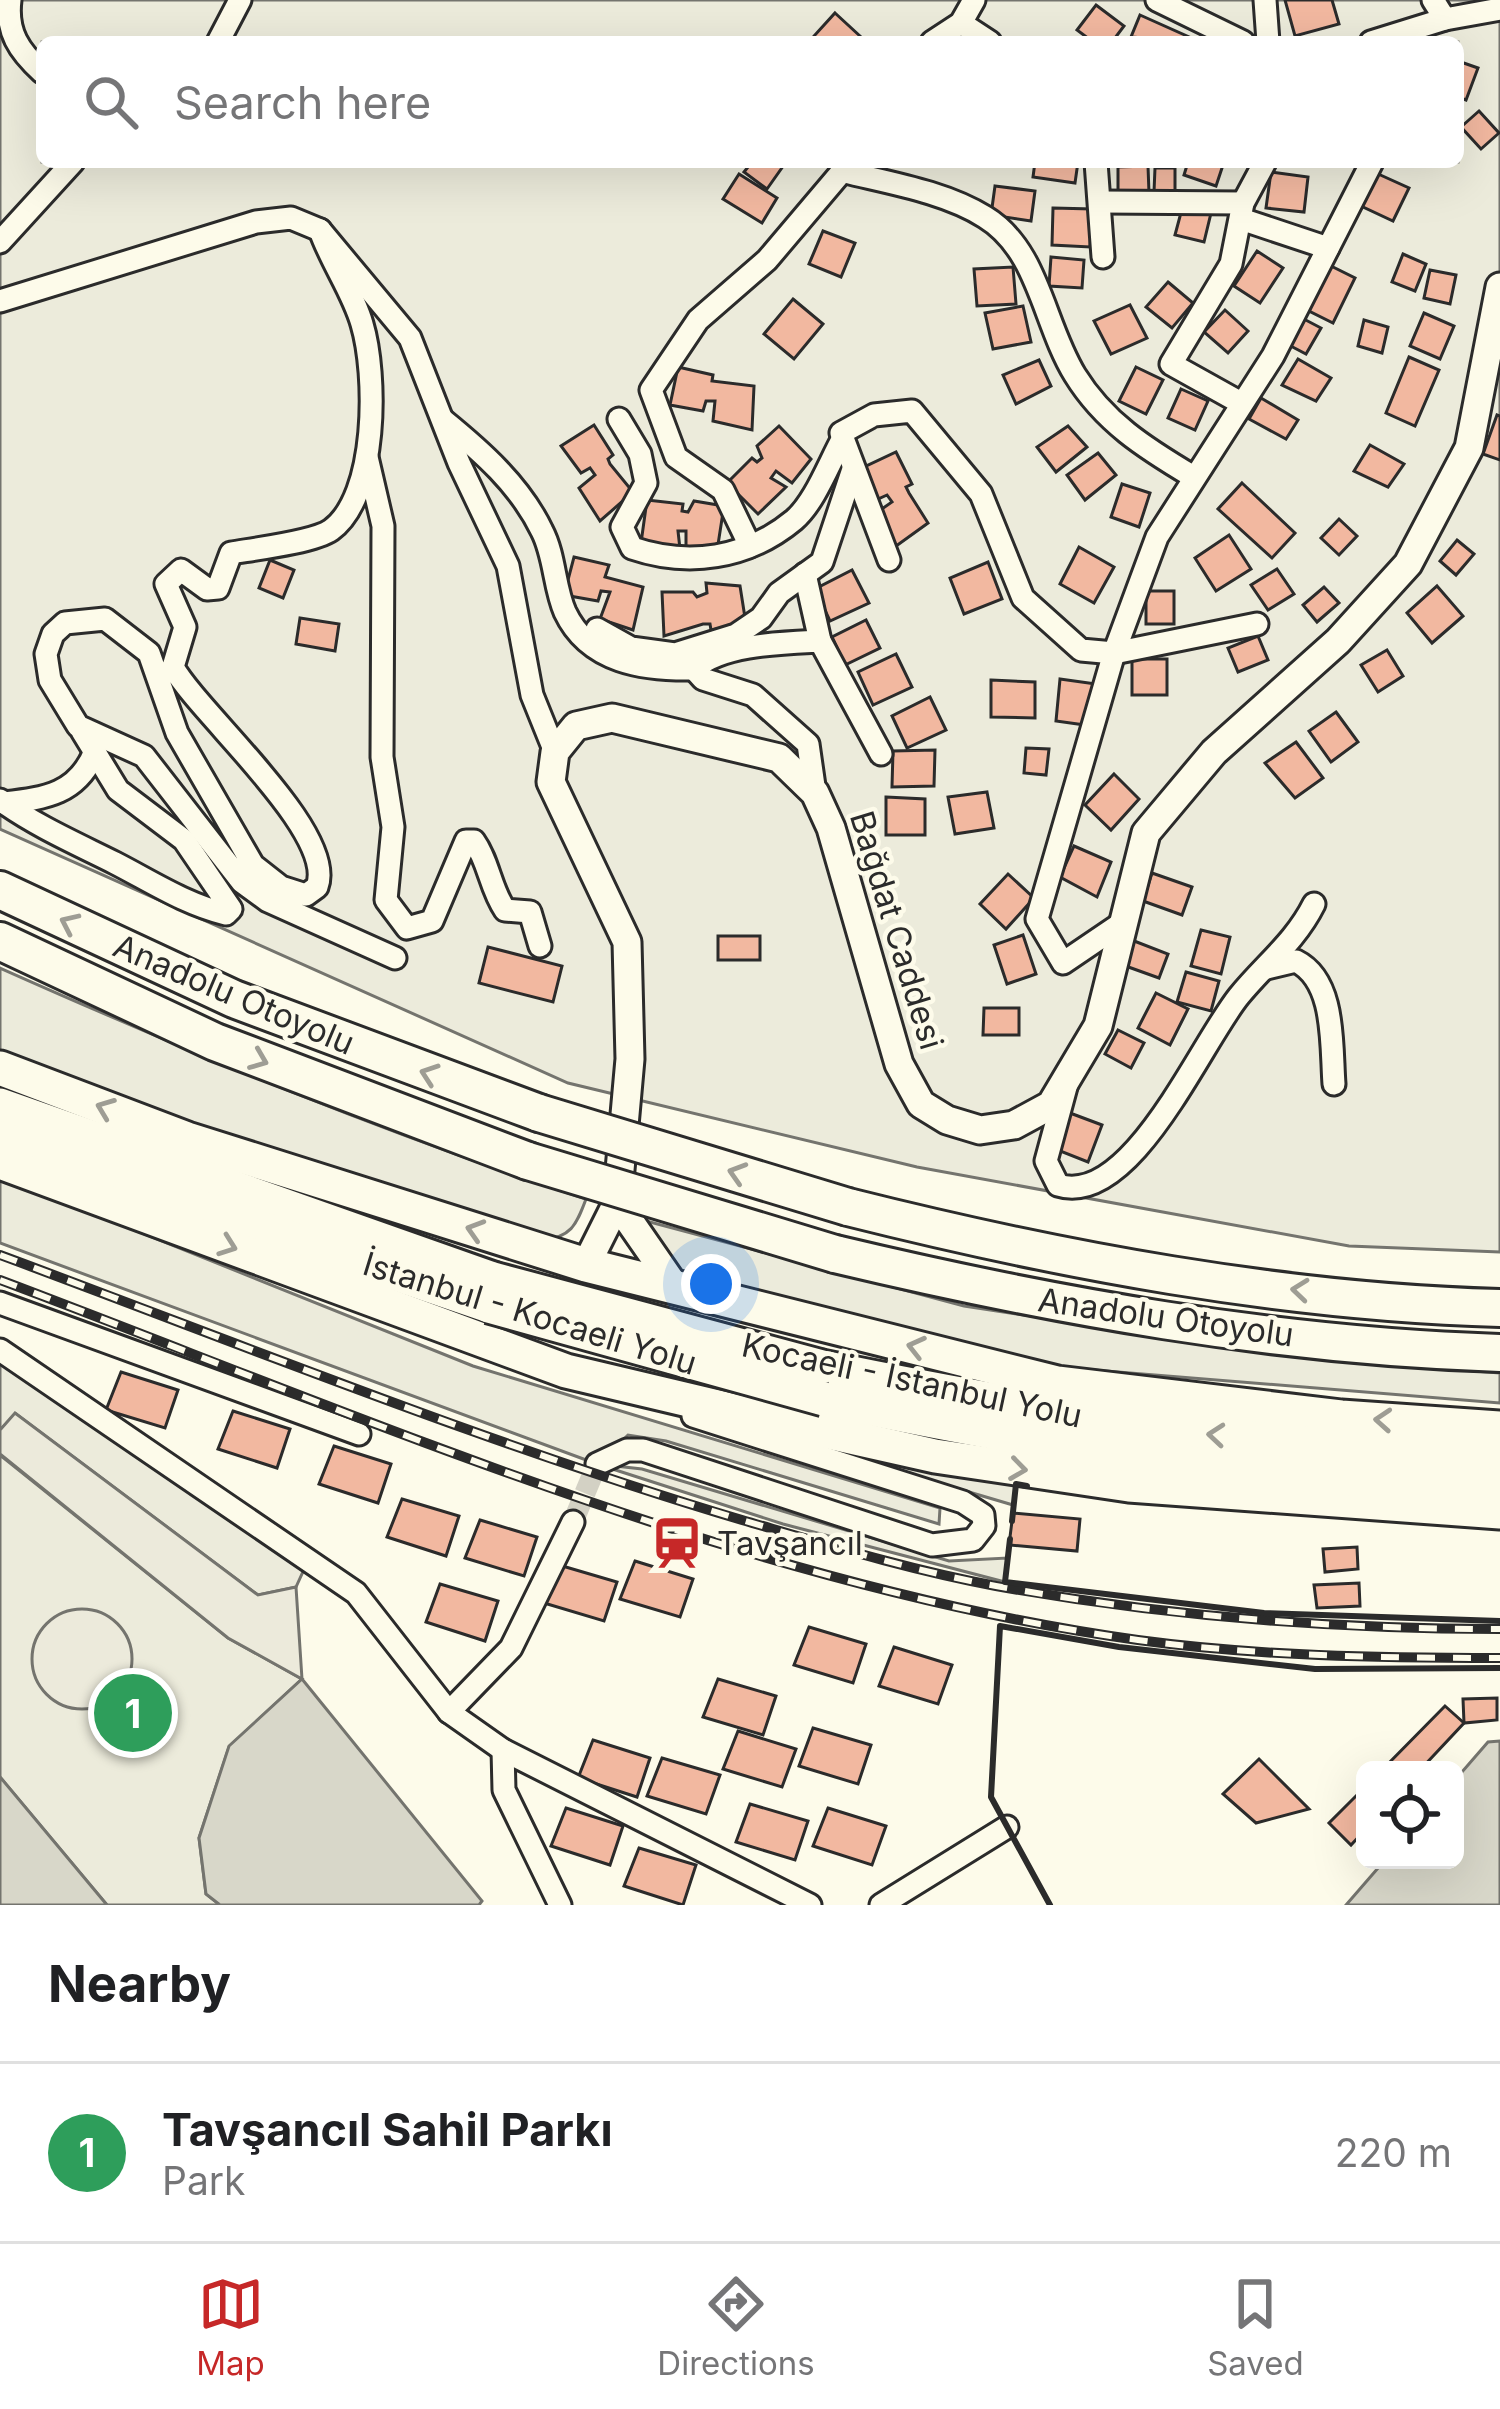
<!DOCTYPE html>
<meta charset="utf-8">
<style>
body{margin:0;font-family:Inter,sans-serif;background:#f2f2f2;color:#202124}
.controls{position:absolute;right:36px;bottom:36px;display:grid;overflow:hidden;border-radius:18px;box-shadow:0 12px 48px #0002}
.controls button{width:108px;height:108px;display:grid;place-items:center;padding:0;border:0;border-bottom:3px solid #e0e0e0;background:#fff;color:#202124;font:60px sans-serif}
.you{position:absolute;left:711px;top:1284px;width:42px;height:42px;margin:-30px;border:9px solid #fff;border-radius:50%;background:#1a73e8;box-shadow:0 0 0 18px #1a73e833}
.badge{display:grid;place-items:center;width:78px;height:78px;border-radius:50%;background:#c62828;color:#fff;font-size:39px;font-weight:700}
.pin{position:absolute;translate:-50% -50%;border:6px solid #fff;box-shadow:0 3px 12px #0006}
.list{margin:0;padding:0;list-style:none}
h2{display:flex;justify-content:space-between;align-items:center;height:156px;margin:0;padding:0 48px;font-size:51px}
h2 small{font-size:39px;font-weight:400;color:#757577}
.list li{display:grid;grid-template-columns:78px 1fr auto;gap:36px;align-items:center;box-sizing:border-box;height:180px;padding:0 48px;border-top:3px solid #e0e0e0}
.list b{display:block;font-size:45px;white-space:nowrap}
.list p{margin:0;font-size:39px;white-space:nowrap;color:#757577}
.list em{font-size:39px;font-style:normal;color:#757577}
.icon{flex:none;width:66px;height:66px;fill:none;stroke:currentColor;stroke-width:2;stroke-linecap:round;stroke-linejoin:round}
.map{position:relative;flex:none;width:1500px;height:1905px;overflow:hidden}
.search{position:absolute;background:#fff;box-shadow:0 12px 48px #0002;left:36px;right:36px;top:36px;height:132px;display:flex;align-items:center;gap:30px;box-sizing:border-box;padding:0 42px;border-radius:18px;color:#757577;font-size:45px}
.sheet{height:336px;background:#fff}
nav{display:flex;justify-content:space-around;align-items:center;box-sizing:border-box;height:168px;border-top:3px solid #e0e0e0;background:#fff;font-size:33px;color:#757577}
nav a{display:grid;justify-items:center;gap:6px}
nav .on{color:#c62828}
.map>svg:first-child{display:block}
</style>
<div class="map">
<svg width="1500" height="1905" viewBox="0 0 1500 1905">
<rect width="100%" height="100%" fill="#fdfbea"/>
<g fill="#ecebdb" stroke="#74746e" stroke-width="3" fill-rule="evenodd">
<path d="M0 0H1500V1252L1349 1246 917 1167 568 1083 0 829ZM42 42H1458V162H42Z"/>
<path d="M0 968C193 1054 385 1133 586 1199 576 1226 571 1237 541 1241L183 1129 0 1058Z"/>
<path d="M0 1176 473 1366 940 1508 939 1524 666 1441 628 1435 598 1464 642 1469 949 1561 1007 1558 1005 1582 783 1524 597 1464 0 1243Z"/>
<path d="M635 1218 964 1306 1309 1358 1500 1373V1403L1044 1366 677 1269Z"/>
<path d="M0 1355 306 1565 296 1587 258 1595 16 1414 0 1430Z"/>
<path d="M810 1445 1016 1484 1013 1505Z"/>
<path d="M0 1455 228 1638 302 1679 229 1747 199 1838 206 1894 220 1905H107L0 1777Z"/>
</g>
<g fill="#eceadb" stroke="#74746e" stroke-width="3">
<path d="M15 1413 258 1595 296 1587 302 1679 228 1638 0 1454V1430Z"/>
<circle cx="82" cy="1659" r="50"/>
</g>
<g fill="#d8d7c9" stroke="#74746e" stroke-width="3">
<path d="M302 1679 482 1901 479 1905H220L206 1894 199 1838 229 1746Z"/>
<path d="M1500 1741V1905H1346L1385 1860H1455V1780L1488 1742Z"/>
<path d="M0 1777 107 1905H0Z"/>
</g>
<g fill="#f2b8a0" stroke="#2b2b2b" stroke-width="3">
<path d="M1285 0H1332L1339 24 1295 36Z"/>
<path d="M1096 5 1124 26 1112 42H1093L1077 30Z"/>
<path d="M835 13 861 37 856 42H821L814 36Z"/>
<path d="M1140 15 1198 41V42L1131 37Z"/>
<path d="M1458 61 1478 68 1466 100 1458 97Z"/>
<path d="M1479 111 1499 133 1481 149 1461 127Z"/>
<path d="M752 162H786L767 189 744 172Z"/>
<path d="M1035 162H1078L1075 183 1033 177Z"/>
<path d="M1188 162H1224L1216 186 1184 175Z"/>
<path d="M1148 166 1149 193 1118 194V167Z"/>
<path d="M1155 168H1175V192H1154Z"/>
<path d="M1271 172 1308 177 1304 212 1266 208Z"/>
<path d="M1376 173 1409 188 1393 221 1361 206Z"/>
<path d="M739 174 777 198 762 223 723 199Z"/>
<path d="M995 186 1035 191 1031 221 991 215Z"/>
<path d="M1183 205 1211 213 1204 242 1175 235Z"/>
<path d="M1053 208 1092 209 1090 247 1052 245Z"/>
<path d="M823 231 855 243 841 277 809 264Z"/>
<path d="M1257 251 1283 268 1260 303 1234 286Z"/>
<path d="M1403 254 1426 264 1415 291 1392 282Z"/>
<path d="M1051 257 1084 260 1082 288 1049 286Z"/>
<path d="M1327 264 1355 278 1333 323 1305 309Z"/>
<path d="M1013 267 1016 304 977 306 974 269Z"/>
<path d="M1430 270 1456 275 1450 304 1424 298Z"/>
<path d="M1168 282 1193 303 1172 328 1146 307Z"/>
<path d="M793 299 823 324 794 359 764 334Z"/>
<path d="M1130 305 1147 338 1111 354 1094 321Z"/>
<path d="M1023 306 1031 342 993 349 985 313Z"/>
<path d="M1225 310 1248 331 1228 353 1204 332Z"/>
<path d="M1424 313 1454 326 1440 359 1410 346Z"/>
<path d="M1300 317 1321 328 1306 354 1285 343Z"/>
<path d="M1364 320 1388 327 1382 353 1358 346Z"/>
<path d="M1409 357 1439 370 1415 426 1386 413Z"/>
<path d="M1298 359 1331 378 1316 401 1282 385Z"/>
<path d="M1039 360 1051 386 1016 404 1003 375Z"/>
<path d="M678 367 713 375 712 381 754 386 752 430 713 421 715 401H706L703 411 670 405Z"/>
<path d="M1136 367 1163 380 1146 414 1119 401Z"/>
<path d="M1181 389 1208 401 1195 430 1168 418Z"/>
<path d="M1261 398 1298 420 1286 439 1249 419Z"/>
<path d="M1497 415 1500 416V460L1483 454Z"/>
<path d="M594 425 613 455 608 459 610 464 633 492 600 521 579 488 595 475 590 468 581 473 561 446Z"/>
<path d="M779 426 811 459 792 483 776 471 771 478 786 487 758 514 727 483 752 458 757 462 762 458 757 446Z"/>
<path d="M1068 426 1087 447 1056 472 1037 447Z"/>
<path d="M1370 445 1404 464 1388 487 1354 471Z"/>
<path d="M896 452 912 484 906 487 909 493 928 523 892 549 876 513 892 502 887 495 878 499 860 469Z"/>
<path d="M1098 453 1116 475 1085 500 1067 475Z"/>
<path d="M1242 483 1295 533 1272 558 1218 509Z"/>
<path d="M1122 484 1150 493 1139 527 1111 517Z"/>
<path d="M647 500 683 504 682 511 688 512 694 501 724 506 717 551H686V531H678L680 549 641 543Z"/>
<path d="M1339 519 1357 536 1339 555 1321 538Z"/>
<path d="M1229 535 1251 569 1216 591 1195 558Z"/>
<path d="M1457 540 1474 554 1456 575 1440 561Z"/>
<path d="M1079 547 1114 567 1094 603 1060 584Z"/>
<path d="M574 557 609 565 605 577 643 587 633 630 600 619 610 592 601 591 598 601 564 595Z"/>
<path d="M270 560 294 570 283 598 259 588Z"/>
<path d="M988 562 1002 599 964 614 950 578Z"/>
<path d="M1277 569 1294 594 1268 610 1251 585Z"/>
<path d="M852 570 869 603 830 621 815 589Z"/>
<path d="M706 583 740 586 746 624 711 630 710 624H703L664 636 662 592H693L697 597 707 593Z"/>
<path d="M1437 586 1463 616 1432 643 1407 613Z"/>
<path d="M1324 587 1339 603 1317 622 1303 605Z"/>
<rect x="1146" y="591" width="28" height="33"/>
<path d="M300 618 339 624 335 651 296 644Z"/>
<path d="M866 620 880 648 845 665 832 637Z"/>
<path d="M1258 636 1268 660 1238 672 1228 648Z"/>
<path d="M1387 650 1403 676 1378 692 1361 665Z"/>
<path d="M896 654 912 687 873 705 858 672Z"/>
<rect x="1132" y="659" width="35" height="36"/>
<path d="M1060 679 1096 684 1092 726 1056 721Z"/>
<path d="M991 680 1035 682V718L991 717Z"/>
<path d="M930 697 946 730 907 748 892 716Z"/>
<path d="M1336 712 1358 742 1331 762 1309 731Z"/>
<path d="M1296 742 1323 778 1295 798 1265 763Z"/>
<path d="M1026 748 1049 749 1046 775 1024 773Z"/>
<path d="M935 750 934 786 892 787 893 751Z"/>
<path d="M1114 774 1139 799 1111 830 1085 805Z"/>
<path d="M987 792 994 828 955 834 948 797Z"/>
<path d="M886 797 925 799V835H886Z"/>
<path d="M1074 846 1111 862 1097 897 1060 877Z"/>
<path d="M1152 873 1192 887 1182 915 1143 901Z"/>
<path d="M1008 874 1034 898 1006 929 980 904Z"/>
<path d="M1201 930 1230 937 1221 974 1191 966Z"/>
<path d="M1023 935 1036 974 1007 984 994 945Z"/>
<rect x="718" y="936" width="42" height="24"/>
<path d="M1129 939 1168 954 1159 978 1120 964Z"/>
<path d="M488 947 562 966 553 1002 479 983Z"/>
<path d="M1186 972 1219 981 1211 1011 1177 1002Z"/>
<path d="M1156 993 1188 1009 1170 1045 1138 1028Z"/>
<path d="M984 1008H1019V1035H983Z"/>
<path d="M1118 1030 1144 1043 1131 1068 1105 1054Z"/>
<path d="M1070 1113 1102 1125 1088 1162 1055 1149Z"/>
<path d="M121 1372 178 1390 165 1428 106 1410Z"/>
<path d="M233 1411 290 1429 277 1468 218 1449Z"/>
<path d="M334 1446 391 1464 378 1503 319 1484Z"/>
<path d="M402 1499 459 1516 446 1556 387 1537Z"/>
<path d="M1013 1513 1080 1519 1077 1551 1009 1545Z"/>
<path d="M480 1520 537 1537 524 1576 465 1558Z"/>
<path d="M1357 1547 1358 1569 1325 1572 1323 1549Z"/>
<path d="M635 1561 693 1579 680 1617 620 1599Z"/>
<path d="M559 1565 617 1582 604 1621 544 1603Z"/>
<path d="M1359 1583 1360 1606 1317 1608 1314 1585Z"/>
<path d="M440 1584 498 1601 485 1641 426 1622Z"/>
<path d="M809 1627 866 1644 853 1683 794 1665Z"/>
<path d="M894 1647 952 1665 938 1704 879 1686Z"/>
<path d="M718 1679 776 1696 763 1735 703 1717Z"/>
<path d="M1497 1698V1720L1464 1723 1463 1699Z"/>
<path d="M1445 1706 1464 1723 1420 1770H1382Z"/>
<path d="M813 1728 871 1745 858 1784 799 1766Z"/>
<path d="M738 1731 796 1749 782 1787 723 1769Z"/>
<path d="M593 1740 650 1758 637 1797 578 1778Z"/>
<path d="M662 1758 720 1775 706 1814 647 1796Z"/>
<path d="M1259 1759 1309 1809 1256 1823 1223 1794Z"/>
<path d="M1365 1787V1830L1351 1845 1329 1823Z"/>
<path d="M750 1804 808 1821 795 1860 736 1842Z"/>
<path d="M566 1808 623 1826 610 1865 551 1846Z"/>
<path d="M828 1808 886 1826 872 1865 813 1846Z"/>
<path d="M639 1848 696 1865 683 1905 624 1886Z"/>
</g>
<g fill="none" stroke-linecap="round" stroke-linejoin="round">
<path stroke="#d3d1c4" stroke-width="21" stroke-dasharray="21 10" stroke-linecap="butt" d="M573 1522 597 1464"/>
<g stroke="#2b2b2b" stroke-width="27">
<g id="minor">
<path d="M10 0C6 32 19 51 42 72"/>
<path d="M1157 0 1243 42"/>
<path d="M1265 0 1268 42"/>
<path d="M1433 0 1445 19 1500 9"/>
<path d="M961 23 990 42"/>
<path d="M218 42 240 0"/>
<path d="M932 42 961 23 974 0"/>
<path d="M1371 42 1445 19"/>
<path d="M1096 162 1103 257"/>
<path d="M845 172C890 183 945 192 985 217 1039 250 1043 323 1075 375 1104 422 1145 448 1192 476"/>
<path d="M1102 202 1243 203"/>
<path d="M1241 219 1328 248"/>
<path d="M320 230C331 262 353 292 362 324 377 374 378 496 331 530 314 542 255 549 231 553L218 588 207 589 181 570 166 584 185 627 173 667C199 714 338 833 317 887L306 895 281 887 253 865 177 733 149 653 105 619 65 623 53 634 46 654 50 680 78 726 144 756 242 882 268 901 395 958"/>
<path d="M0 242 73 162"/>
<path d="M0 301 256 222 291 218 320 230 410 338 459 463 508 566 532 695 555 752"/>
<path d="M1241 403 1171 364 1231 264 1243 203 1265 162"/>
<path d="M619 419 640 454 646 483 622 527 632 548C688 567 747 559 794 520 815 502 829 463 843 438"/>
<path d="M443 420C481 451 520 485 542 531 555 556 554 587 565 612 589 663 644 670 694 669"/>
<path d="M367 457 383 526 382 757 393 827 386 900 407 928 432 921 466 841H474C489 862 490 888 505 910L530 912 540 946"/>
<path d="M750 546 723 490 676 457 651 390 698 320 767 260 850 162"/>
<path d="M889 560 841 433 874 415 912 411 981 494 1023 598 1081 650 1114 653 1257 624"/>
<path d="M805 574 820 641"/>
<path d="M597 629 631 648 675 654 736 635 761 618 779 593 822 562 853 469"/>
<path d="M815 793 808 744 753 695 703 679 694 669C722 644 782 643 820 641L881 754"/>
<path d="M0 800C36 826 75 843 115 863 152 882 185 904 226 914L231 909 184 840 118 790 82 731"/>
<path d="M4 803C46 798 78 794 95 751"/>
<path d="M1122 923 1063 963 1037 919 1114 653 1157 537 1273 356 1372 162"/>
<path d="M1267 968 1296 961C1336 981 1331 1045 1334 1084"/>
<path d="M1066 1087 1046 1161 1058 1185C1131 1208 1200 1044 1239 996 1265 964 1295 942 1314 904"/>
<path d="M0 1303 359 1434"/>
<path d="M0 1350 356 1593 449 1712 503 1750 810 1905"/>
<path d="M597 1464 627 1450H643L932 1545 973 1540 984 1526 983 1515 963 1502 693 1416"/>
<path d="M449 1712 511 1648 573 1522"/>
<path d="M503 1750 504 1790 560 1905"/>
<path d="M881 1905 1007 1827"/>
</g>
</g>
<g stroke="#2b2b2b" stroke-width="33">
<g id="secondary">
<path d="M617 1203 630 1059 627 942 551 782 555 752 576 726 612 718 779 758 815 793 831 828 899 1064 921 1104 947 1120 980 1130 1014 1125 1051 1105 1098 1026 1146 833 1214 752 1338 641 1408 564 1469 448 1500 287"/>
<path d="M586 1265 617 1203 673 1284"/>
</g>
</g>
<g stroke="#2b2b2b" stroke-width="39">
<g id="trunk">
<path d="M0 1068 187 1139 586 1265 1057 1383 1341 1417 1500 1428"/>
<path d="M0 1105 493 1279"/>
<path d="M0 1138 489 1306"/>
<path d="M0 1162 566 1371 739 1412 935 1456 1129 1485 1500 1512"/>
<path d="M822 1367C1046 1413 1270 1451 1500 1453"/>
<path d="M824 1399C1047 1446 1271 1483 1500 1485"/>
</g>
</g>
<g stroke="#2b2b2b" stroke-width="42">
<g id="motorway">
<path d="M0 890 234 999 539 1113"/>
<path d="M0 941 215 1042 528 1161"/>
<path d="M848 1207C1059 1260 1282 1302 1500 1308"/>
<path d="M835 1254C1053 1306 1276 1346 1500 1353"/>
</g>
</g>
<use href="#minor" stroke="#fdfbea" stroke-width="21"/>
<use href="#secondary" stroke="#fdfbea" stroke-width="27"/>
<use href="#trunk" stroke="#fdfbea" stroke-width="33"/>
<use href="#motorway" stroke="#fdfbea" stroke-width="36"/>
<g stroke="#2b2b2b" stroke-width="10">
<g id="rail">
<path d="M0 1255C246 1346 490 1445 742 1520 825 1544 910 1570 996 1586 1162 1616 1331 1629 1500 1629"/>
<path d="M0 1280C367 1418 748 1586 1138 1640 1257 1656 1380 1658 1500 1658"/>
</g>
</g>
<use href="#rail" stroke="#fdfbea" stroke-width="6" stroke-dasharray="18" stroke-linecap="butt"/>
<g stroke="#2b2b2b" stroke-width="39" stroke-linecap="butt">
<g id="trunk-bridge">
<path d="M493 1279 822 1367"/>
<path d="M489 1306 824 1399"/>
</g>
</g>
<g stroke="#2b2b2b" stroke-width="42" stroke-linecap="butt">
<g id="motorway-bridge">
<path d="M539 1113 848 1207"/>
<path d="M528 1161 835 1254"/>
</g>
</g>
<use href="#trunk-bridge" stroke="#fdfbea" stroke-width="33"/>
<use href="#motorway-bridge" stroke="#fdfbea" stroke-width="36"/>
<g stroke="#2b2b2b" stroke-width="6">
<path d="M1012 1521 1016 1484 1027 1486"/>
<path d="M1010 1539 1005 1582 1264 1613 1500 1621"/>
<path d="M1050 1905 991 1797 1000 1626 1119 1647 1315 1669 1500 1668"/>
</g>
</g>
<defs><path id="oneway-chevron" d="M-2-3.5L2.5 0L-2 3.5" fill="none" stroke-width="1.6" stroke-linecap="round" stroke-linejoin="round" transform="scale(3)"/></defs>
<g stroke="#9e9d94">
<use href="#oneway-chevron" transform="translate(69 923) rotate(-155)"/>
<use href="#oneway-chevron" transform="translate(259 1060) rotate(22)"/>
<use href="#oneway-chevron" transform="translate(429 1074) rotate(-161)"/>
<use href="#oneway-chevron" transform="translate(105 1108) rotate(-159)"/>
<use href="#oneway-chevron" transform="translate(737 1173) rotate(-163)"/>
<use href="#oneway-chevron" transform="translate(475 1230) rotate(-163)"/>
<use href="#oneway-chevron" transform="translate(228 1246) rotate(20)"/>
<use href="#oneway-chevron" transform="translate(1300 1290) rotate(-174)"/>
<use href="#oneway-chevron" transform="translate(916 1347) rotate(-166)"/>
<use href="#oneway-chevron" transform="translate(1383 1420) rotate(-176)"/>
<use href="#oneway-chevron" transform="translate(1216 1435) rotate(-175)"/>
<use href="#oneway-chevron" transform="translate(1018 1469) rotate(8)"/>
</g>
<defs>
<g id="station-bare" transform="scale(4.14)"><path d="M-3-6H3Q5-6 5-4V2Q5 4 3 4L4.5 6H3L1.5 4h-3L-3 6H-4.5L-3 4Q-5 4-5 2V-4Q-5-6-3-6ZM-3.5-4v3h7v-3ZM-3.5 1v1.5H-2V1ZM2 1v1.5H3.5V1Z" fill="#c62828" stroke="#fdfbea" stroke-width="2.5" paint-order="stroke"/></g>
</defs>
<g fill-rule="evenodd">
<use href="#station-bare" x="677" y="1543"/>
</g>
<g text-anchor="middle" dominant-baseline="central" stroke-width="9" stroke-linejoin="round" paint-order="stroke">
<g font-size="33" fill="#2b2b2b" stroke="#fdfbea">
<text transform="translate(897 930) rotate(73)">Bağdat Caddesi</text>
<text transform="translate(234 994) rotate(23)">Anadolu Otoyolu</text>
<text transform="translate(530 1313) rotate(17)">İstanbul - Kocaeli Yolu</text>
<text transform="translate(1166 1317) rotate(8)">Anadolu Otoyolu</text>
<text transform="translate(912 1380) rotate(12)">Kocaeli - İstanbul Yolu</text>
</g>
<g font-size="33" fill="#2b2b2b" stroke="#fdfbea" text-anchor="start">
<text x="717" y="1543">Tavşancıl</text>
</g>
</g>
</svg>
<div class="controls">
<button><svg class="icon" aria-label="locate" viewBox="0 0 24 24"><circle cx="12" cy="12" r="6"/><path d="M12 2v4M12 18v4M2 12h4M18 12h4"/></svg></button>
</div>
<div class="you"></div>
<div class="pin badge" style="left:133px;top:1713px;background:#2e9e5b">1</div>
<div class="search"><svg class="icon" aria-label="search" viewBox="0 0 24 24"><circle cx="10" cy="10" r="6"/><path d="M15 15l6 6"/></svg>Search here</div>
</div>
<section class="sheet">
<h2>Nearby<small></small></h2>
<ul class="list">
<li><span class="badge" style="background:#2e9e5b">1</span><div><b>Tavşancıl Sahil Parkı</b><p>Park</p></div><em>220 m</em></li>
</ul>
</section>
<nav>
<a class="on"><svg class="icon" aria-label="map" viewBox="0 0 24 24"><path d="M3 6l6-2 6 2 6-2v14l-6 2-6-2-6 2zM9 4v14M15 6v14"/></svg>Map</a>
<a><svg class="icon" aria-label="directions" viewBox="0 0 24 24"><path d="M12 3l9 9-9 9-9-9zM9 14v-3h6M13 9l2 2-2 2"/></svg>Directions</a>
<a><svg class="icon" aria-label="saved" viewBox="0 0 24 24"><path d="M7 4h10v16l-5-4-5 4z"/></svg>Saved</a>
</nav>
